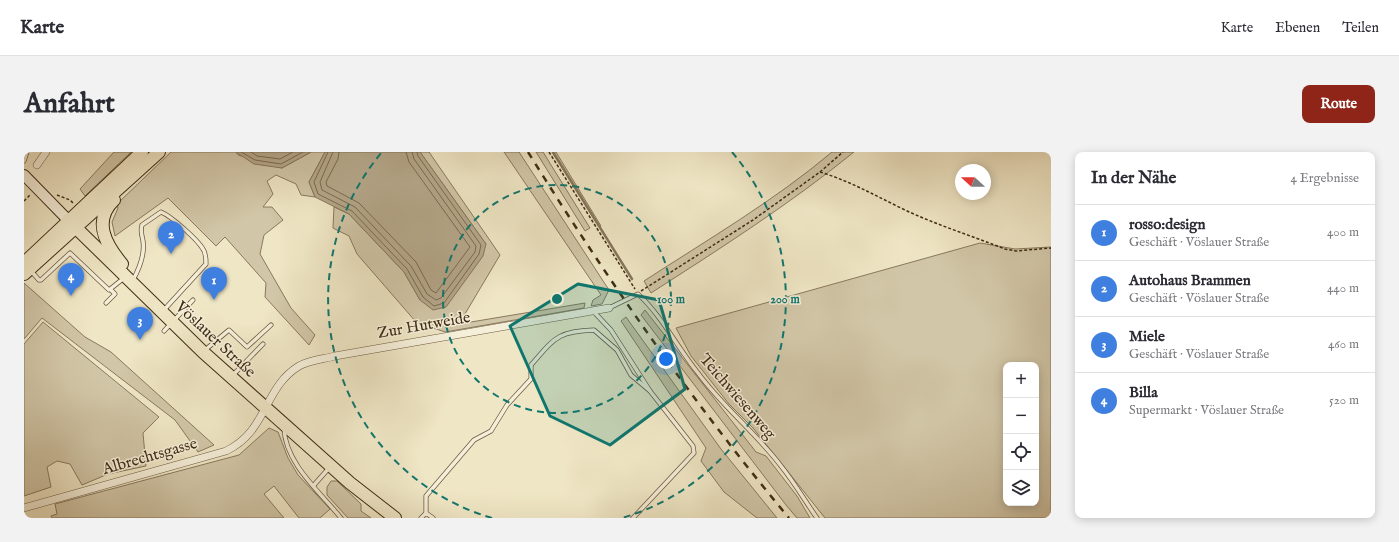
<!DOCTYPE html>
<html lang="de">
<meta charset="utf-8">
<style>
body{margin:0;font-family:"IM FELL English",serif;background:#f2f2f3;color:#2b2b33}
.controls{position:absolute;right:12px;bottom:12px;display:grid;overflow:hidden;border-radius:8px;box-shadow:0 2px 10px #0003}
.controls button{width:36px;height:36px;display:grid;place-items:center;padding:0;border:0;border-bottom:1px solid #e1e1e2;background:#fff;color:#2b2b33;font:20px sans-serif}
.compass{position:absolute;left:931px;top:12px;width:36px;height:36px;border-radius:50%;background:#fff;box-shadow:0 2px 10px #0003;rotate:291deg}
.you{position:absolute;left:642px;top:207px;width:14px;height:14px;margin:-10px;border:3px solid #fff;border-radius:50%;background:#1a73e8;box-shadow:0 0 0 6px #1a73e833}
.badge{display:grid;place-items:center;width:26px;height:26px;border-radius:50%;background:#8f2418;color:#fff;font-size:13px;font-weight:700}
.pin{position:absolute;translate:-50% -33px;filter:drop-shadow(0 1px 2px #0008)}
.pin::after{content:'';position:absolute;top:21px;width:14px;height:12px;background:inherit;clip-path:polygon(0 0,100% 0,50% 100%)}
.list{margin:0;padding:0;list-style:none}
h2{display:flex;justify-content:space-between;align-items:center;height:52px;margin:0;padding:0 16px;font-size:17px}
h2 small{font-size:13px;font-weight:400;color:#7c7c81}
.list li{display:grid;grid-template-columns:26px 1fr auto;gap:12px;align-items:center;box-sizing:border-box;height:56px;padding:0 16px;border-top:1px solid #e1e1e2}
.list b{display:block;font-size:15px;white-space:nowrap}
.list p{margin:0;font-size:13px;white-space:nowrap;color:#7c7c81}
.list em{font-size:13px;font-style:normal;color:#7c7c81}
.icon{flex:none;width:22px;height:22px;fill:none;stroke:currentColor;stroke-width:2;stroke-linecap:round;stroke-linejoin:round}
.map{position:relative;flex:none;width:1027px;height:366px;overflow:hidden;border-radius:8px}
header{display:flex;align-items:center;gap:24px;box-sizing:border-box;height:56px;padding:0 20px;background:#fff;border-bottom:1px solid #e1e1e2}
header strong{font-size:19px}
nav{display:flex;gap:22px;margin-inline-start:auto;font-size:14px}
.intro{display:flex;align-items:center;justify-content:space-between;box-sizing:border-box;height:96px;padding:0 24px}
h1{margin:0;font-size:28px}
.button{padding:10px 18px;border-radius:8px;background:#8f2418;color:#fff;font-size:14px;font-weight:700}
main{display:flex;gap:24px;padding:0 24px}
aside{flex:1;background:#fff;border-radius:8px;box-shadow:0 2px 10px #0003}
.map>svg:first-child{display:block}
</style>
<header>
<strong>Karte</strong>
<nav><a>Karte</a><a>Ebenen</a><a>Teilen</a></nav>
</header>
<div class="intro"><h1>Anfahrt</h1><a class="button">Route</a></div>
<main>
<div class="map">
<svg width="1027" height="366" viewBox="0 0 1027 366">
<rect width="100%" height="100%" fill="#efe6c5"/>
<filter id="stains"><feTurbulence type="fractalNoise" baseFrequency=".005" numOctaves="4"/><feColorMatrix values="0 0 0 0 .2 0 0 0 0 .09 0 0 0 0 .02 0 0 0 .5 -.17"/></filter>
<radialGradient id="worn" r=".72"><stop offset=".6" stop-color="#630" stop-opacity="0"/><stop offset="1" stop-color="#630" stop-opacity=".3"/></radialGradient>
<g fill="#d1c6a7" stroke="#88795e" fill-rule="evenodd">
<path d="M90 0H107L61 44 56 37Z"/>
<path d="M147 0H212L214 3 258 16 287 0H301L285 30 291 45 277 43 272 32 252 23 243 29 249 42 239 55H248L259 68 240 83 236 102 267 156 291 183 285 193 241 145 242 131 201 85 192 94 144 46 91 84 88 70 94 56 93 52Z"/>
<path d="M396 0H405L476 103 435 172 561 151 560 156 421 180 392 170 333 102 325 84 309 76 310 55 325 62 380 120 396 148 462 92Z"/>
<path d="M480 0H495L585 138 578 152 567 154 569 148 577 143Z"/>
<path d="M512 0H519L566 76 561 79Z"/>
<path d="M528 0H532L577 74 575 75Z"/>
<path d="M808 0H830C766 52 697 96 627 141L620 129C683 88 750 49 808 0Z"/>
<path d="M956 91 991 97 1027 95V366H801L729 276 705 252 667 204 652 176ZM982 213H1012V351H982Z"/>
<path d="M0 131 61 185 87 200 190 293 174 300 151 268 18 166 0 187Z"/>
<path d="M621 158 732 300 742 304 773 344 786 366H773L762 353 617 163Z"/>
<path d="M602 165 697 297 753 366H733L700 340 677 309 682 296 597 169Z"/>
<path d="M19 170 135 265 119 281 122 314 84 322 58 333 46 312 33 309 23 315 27 335 0 344V192Z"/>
<path d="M245 276 254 280 264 306 274 323 306 357 296 366H275L250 334 240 342 260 366H28L27 364 33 362 31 352 215 303Z"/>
<path d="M307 329H313L337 352V359L347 366H324L303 343V335Z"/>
</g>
<g fill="#b4a78a" stroke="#86765c">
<path d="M212 0H287L258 16 230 12Z"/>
<path d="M301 0H396L462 92 459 104 422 155 409 158 396 148 380 120 325 62 291 45 285 30Z"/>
</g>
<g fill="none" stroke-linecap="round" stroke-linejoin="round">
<g stroke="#7a6a50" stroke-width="1">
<path d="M217 0 231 8 257 12 279 0"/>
<path d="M227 0 233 4 256 7 269 0"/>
<path d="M304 0 290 30 294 42 328 59 383 117 399 145 410 154 420 151 455 102 457 93 394 4 393 0"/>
<path d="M309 0 296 30 298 38 331 55 387 114 403 142 412 148 417 146 451 100 452 94 390 7 388 0"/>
<path d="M315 0 314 7 302 30 303 34 335 51 392 110 407 138 412 141 446 95 385 10 382 0"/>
</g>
<path stroke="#86765c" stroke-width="2.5" d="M529 0 608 127"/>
<g stroke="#6c5a42" stroke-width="5">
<g id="lane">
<path d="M0 9 3 0"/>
<path d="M7 119 15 128H17L46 101 85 138 100 126"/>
<path d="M109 128C115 117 121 102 119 89 118 83 116 79 118 73L137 60C147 64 173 87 179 97 182 101 182 106 182 112L139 159"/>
<path d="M82 151 91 142 87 138"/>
<path d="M585 156 614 142C638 164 653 195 674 221 699 255 732 281 757 314 770 330 781 349 793 366"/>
<path d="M569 159 587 178 626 239 669 294 670 301 609 366"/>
<path d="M140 179 169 148"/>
<path d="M181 198 205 178 223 195 247 173"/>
<path d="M209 223 239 192"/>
<path d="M260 276C261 311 296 340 317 366"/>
<path d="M290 333 305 316"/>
<path d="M402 361V344L450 288 467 279 483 253 507 227V213C530 187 533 179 570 178L593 198 607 223 626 239"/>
<path d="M397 366 402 361 409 366"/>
</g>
</g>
<g stroke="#6c5a42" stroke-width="8">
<g id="street">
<path d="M13 13 22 0"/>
<path d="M0 356 202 299C244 279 239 236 275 214 285 208 300 207 311 204L585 156"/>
</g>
</g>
<g stroke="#402c16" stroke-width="12">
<path id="secondary" d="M0 23 44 68"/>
</g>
<g stroke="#402c16" stroke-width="14">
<g id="primary">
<path d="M90 48C68 69 82 93 98 112"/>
<path d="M44 68 179 200 326 331 371 366"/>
<path d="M0 111 118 0"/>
<path d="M0 122 135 0"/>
</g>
</g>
<g stroke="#402c16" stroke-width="1.5" stroke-dasharray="3 2" stroke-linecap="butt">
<path d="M525 0 611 137"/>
<path d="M796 20 819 0"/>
<path d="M33 43 46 48 50 52"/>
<path d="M0 49 6 43"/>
<path d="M617 139 729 68 796 20C826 29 852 44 881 58 913 73 948 84 981 97L992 99 1027 96"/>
</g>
<use href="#lane" stroke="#f5efd9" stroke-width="3.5"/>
<use href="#street" stroke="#f5efd9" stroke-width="7"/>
<use href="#secondary" stroke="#f5efd9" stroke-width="10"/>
<use href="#primary" stroke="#efe6c5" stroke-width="12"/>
<path stroke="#402c16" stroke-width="2.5" stroke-dasharray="7 7" stroke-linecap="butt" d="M504 0C583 127 669 251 765 366"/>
</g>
<path fill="#0f766e" fill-opacity="0.2" stroke="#0f766e" stroke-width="3" stroke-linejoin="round" d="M554 132 635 148 661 237 586 293 526 264 486 174Z"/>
<g fill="none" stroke="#0f766e" stroke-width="2" stroke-dasharray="7 5">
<circle cx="533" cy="147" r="114"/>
<path d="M468 366A228 228 0 0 1 358 0M708 0A228 228 0 0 1 598 366"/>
</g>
<g text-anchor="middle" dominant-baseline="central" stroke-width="3" stroke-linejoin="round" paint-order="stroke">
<g font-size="16" fill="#402c16" stroke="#f5efd9">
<text transform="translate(400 174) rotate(-10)">Zur Hutweide</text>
<text transform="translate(191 188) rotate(43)">Vöslauer Straße</text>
<text transform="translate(713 245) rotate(49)">Teichwiesenweg</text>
<text transform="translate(126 305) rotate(-16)">Albrechtsgasse</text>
</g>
</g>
<circle cx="533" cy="147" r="6" fill="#0f766e" stroke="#f5efd9" stroke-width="2"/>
<g font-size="12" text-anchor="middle" font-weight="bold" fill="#0f766e" stroke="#f5efd9" stroke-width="3" stroke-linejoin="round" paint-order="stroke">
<text x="647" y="151">100 m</text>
<text x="761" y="151">200 m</text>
</g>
<rect width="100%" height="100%" filter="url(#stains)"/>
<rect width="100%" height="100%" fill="url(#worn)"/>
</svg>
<div class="controls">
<button>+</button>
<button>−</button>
<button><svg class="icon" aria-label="locate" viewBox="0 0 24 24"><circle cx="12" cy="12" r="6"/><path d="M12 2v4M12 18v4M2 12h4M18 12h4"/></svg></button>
<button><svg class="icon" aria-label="layers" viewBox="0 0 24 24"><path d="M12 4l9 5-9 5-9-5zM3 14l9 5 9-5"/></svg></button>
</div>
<svg class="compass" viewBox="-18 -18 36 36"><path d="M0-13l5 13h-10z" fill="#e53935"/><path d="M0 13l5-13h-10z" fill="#7c7c81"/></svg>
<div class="you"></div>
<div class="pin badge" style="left:190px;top:148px;background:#3f7fe0">1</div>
<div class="pin badge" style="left:147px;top:102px;background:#3f7fe0">2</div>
<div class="pin badge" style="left:116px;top:188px;background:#3f7fe0">3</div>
<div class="pin badge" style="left:47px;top:144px;background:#3f7fe0">4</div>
</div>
<aside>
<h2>In der Nähe<small>4 Ergebnisse</small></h2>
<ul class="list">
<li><span class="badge" style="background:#3f7fe0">1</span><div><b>rosso:design</b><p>Geschäft · Vöslauer Straße</p></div><em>400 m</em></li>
<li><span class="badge" style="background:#3f7fe0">2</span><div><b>Autohaus Brammen</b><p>Geschäft · Vöslauer Straße</p></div><em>440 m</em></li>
<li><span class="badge" style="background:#3f7fe0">3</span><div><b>Miele</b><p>Geschäft · Vöslauer Straße</p></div><em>460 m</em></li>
<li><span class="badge" style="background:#3f7fe0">4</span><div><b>Billa</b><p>Supermarkt · Vöslauer Straße</p></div><em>520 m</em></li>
</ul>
</aside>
</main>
